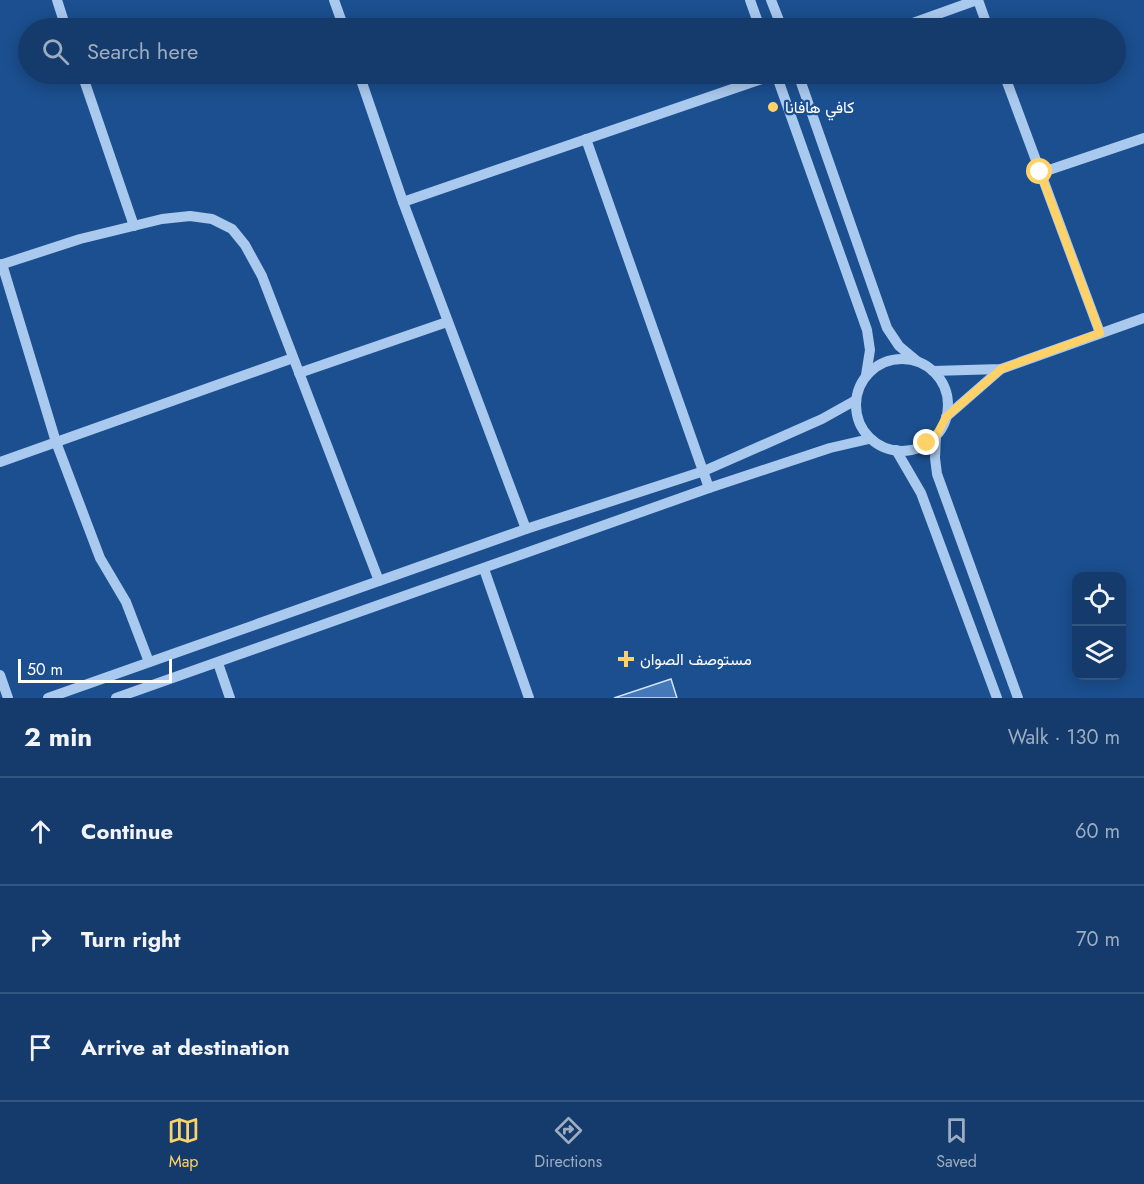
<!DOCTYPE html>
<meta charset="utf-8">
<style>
body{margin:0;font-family:Jost,Vazirmatn,sans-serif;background:#214673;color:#f1f3f6}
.controls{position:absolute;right:18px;bottom:18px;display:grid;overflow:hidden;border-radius:12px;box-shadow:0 3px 15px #0003}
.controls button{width:54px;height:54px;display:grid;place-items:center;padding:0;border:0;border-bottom:2px solid #33557e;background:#143b6b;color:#f1f3f6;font:30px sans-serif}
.scale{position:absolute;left:18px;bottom:15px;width:154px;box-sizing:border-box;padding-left:6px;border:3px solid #fff;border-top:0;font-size:16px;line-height:21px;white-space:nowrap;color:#fff;-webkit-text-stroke:4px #1b4f8f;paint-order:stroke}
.stop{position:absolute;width:18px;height:18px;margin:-14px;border:4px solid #ffd166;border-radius:50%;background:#fff}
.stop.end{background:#ffd166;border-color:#fff;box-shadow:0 2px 6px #0008}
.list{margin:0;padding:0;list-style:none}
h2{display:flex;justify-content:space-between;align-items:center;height:78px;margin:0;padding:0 24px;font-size:26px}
h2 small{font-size:20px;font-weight:400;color:#9dadc1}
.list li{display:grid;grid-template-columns:39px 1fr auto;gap:18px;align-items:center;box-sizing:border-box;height:108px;padding:0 24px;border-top:2px solid #33557e}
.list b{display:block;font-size:22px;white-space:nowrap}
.list em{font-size:20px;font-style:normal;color:#9dadc1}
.icon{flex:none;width:33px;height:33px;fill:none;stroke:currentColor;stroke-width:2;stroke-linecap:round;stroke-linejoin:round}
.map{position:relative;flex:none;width:1144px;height:698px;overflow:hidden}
.search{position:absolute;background:#143b6b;box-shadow:0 3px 15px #0003;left:18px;right:18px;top:18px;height:66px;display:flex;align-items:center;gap:15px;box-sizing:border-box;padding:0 21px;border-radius:33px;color:#9dadc1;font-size:22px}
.sheet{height:402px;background:#143b6b}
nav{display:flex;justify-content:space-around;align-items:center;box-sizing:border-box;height:84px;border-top:2px solid #33557e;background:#143b6b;font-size:16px;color:#9dadc1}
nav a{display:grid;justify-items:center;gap:3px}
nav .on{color:#ffd166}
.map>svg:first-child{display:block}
</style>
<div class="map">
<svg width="1144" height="698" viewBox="0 0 1144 698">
<rect width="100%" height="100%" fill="#1b4f8f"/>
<path fill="#4478b7" stroke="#cfe3fa" stroke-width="1.5" d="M671 679 677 698H614Z"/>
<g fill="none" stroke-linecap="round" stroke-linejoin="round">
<g stroke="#a9c9ee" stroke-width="10">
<path d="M57 0 66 28"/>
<path d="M334 0 344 28"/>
<path d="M750 0 760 28"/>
<path d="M771 0 782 28"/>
<path d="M978 0 988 28"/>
<path d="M899 28 977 0"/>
<path d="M82 74 134 226"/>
<path d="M359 74 403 202 526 529"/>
<path d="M776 74 867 330 870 350 866 375"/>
<path d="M798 74 887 328 899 346 917 361"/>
<path d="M1004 74 1100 333"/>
<path d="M586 139 709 488"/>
<path d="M1040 173 1144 138"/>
<path d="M403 202 776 74"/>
<path d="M2 264 56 442 100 558 126 602 149 662"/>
<path d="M0 265 80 239 162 219 190 216 212 219 232 229 245 245 262 276 379 581"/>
<circle cx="902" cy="405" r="46"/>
<path d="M933 371 1001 369 1144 318"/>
<path d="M299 373 447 322"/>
<path d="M946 417 1001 369"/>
<path d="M936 436 935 458 937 474 1018 698"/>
<path d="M896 450 921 493 997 698"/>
<path d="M0 462 293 358"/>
<path d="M484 569 529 698"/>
<path d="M218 663 230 698"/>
<path d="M0 675 8 698"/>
<path d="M48 698 526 529 704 471 822 419 856 400"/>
<path d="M116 698 709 488 830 448 869 439"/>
</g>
</g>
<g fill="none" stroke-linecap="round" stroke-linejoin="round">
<path stroke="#ffd166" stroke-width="8" d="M927 443 936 436 946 417 1001 369 1100 333 1040 172"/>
</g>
<g fill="#ffd166" stroke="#1b4f8f" stroke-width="2">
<circle cx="773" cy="107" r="6"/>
<path d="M623 650h6v6h6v6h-6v6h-6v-6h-6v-6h6z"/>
</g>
<g text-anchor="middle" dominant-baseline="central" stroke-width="4.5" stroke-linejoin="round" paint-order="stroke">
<g font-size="16" fill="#fff" stroke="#1b4f8f" text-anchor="start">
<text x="785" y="107">كافي هافانا</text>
<text x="640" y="659">مستوصف الصوان</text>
</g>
</g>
</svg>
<div class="controls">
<button><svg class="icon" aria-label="locate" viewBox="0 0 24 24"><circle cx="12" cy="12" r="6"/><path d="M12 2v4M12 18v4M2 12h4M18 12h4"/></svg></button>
<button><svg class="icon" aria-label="layers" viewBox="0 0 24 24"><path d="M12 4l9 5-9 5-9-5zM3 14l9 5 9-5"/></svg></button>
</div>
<div class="scale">50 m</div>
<div class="stop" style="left:1040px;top:172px"></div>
<div class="stop end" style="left:927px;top:443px"></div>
<div class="search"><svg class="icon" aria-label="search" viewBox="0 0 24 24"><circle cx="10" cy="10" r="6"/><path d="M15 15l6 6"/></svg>Search here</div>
</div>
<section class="sheet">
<h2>2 min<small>Walk · 130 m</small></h2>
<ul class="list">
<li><svg class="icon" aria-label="ahead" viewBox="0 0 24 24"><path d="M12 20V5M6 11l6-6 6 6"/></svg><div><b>Continue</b></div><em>60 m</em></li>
<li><svg class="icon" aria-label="right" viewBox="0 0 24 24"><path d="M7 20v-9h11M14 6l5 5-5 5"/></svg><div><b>Turn right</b></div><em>70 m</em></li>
<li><svg class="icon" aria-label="arrive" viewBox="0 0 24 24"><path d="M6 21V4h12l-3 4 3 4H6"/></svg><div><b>Arrive at destination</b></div></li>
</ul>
</section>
<nav>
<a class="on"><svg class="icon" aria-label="map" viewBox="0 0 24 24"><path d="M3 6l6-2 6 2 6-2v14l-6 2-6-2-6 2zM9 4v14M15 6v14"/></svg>Map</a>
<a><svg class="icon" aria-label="directions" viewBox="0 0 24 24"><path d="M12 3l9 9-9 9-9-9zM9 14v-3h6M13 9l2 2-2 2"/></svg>Directions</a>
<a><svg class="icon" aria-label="saved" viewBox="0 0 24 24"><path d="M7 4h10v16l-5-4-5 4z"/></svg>Saved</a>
</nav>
